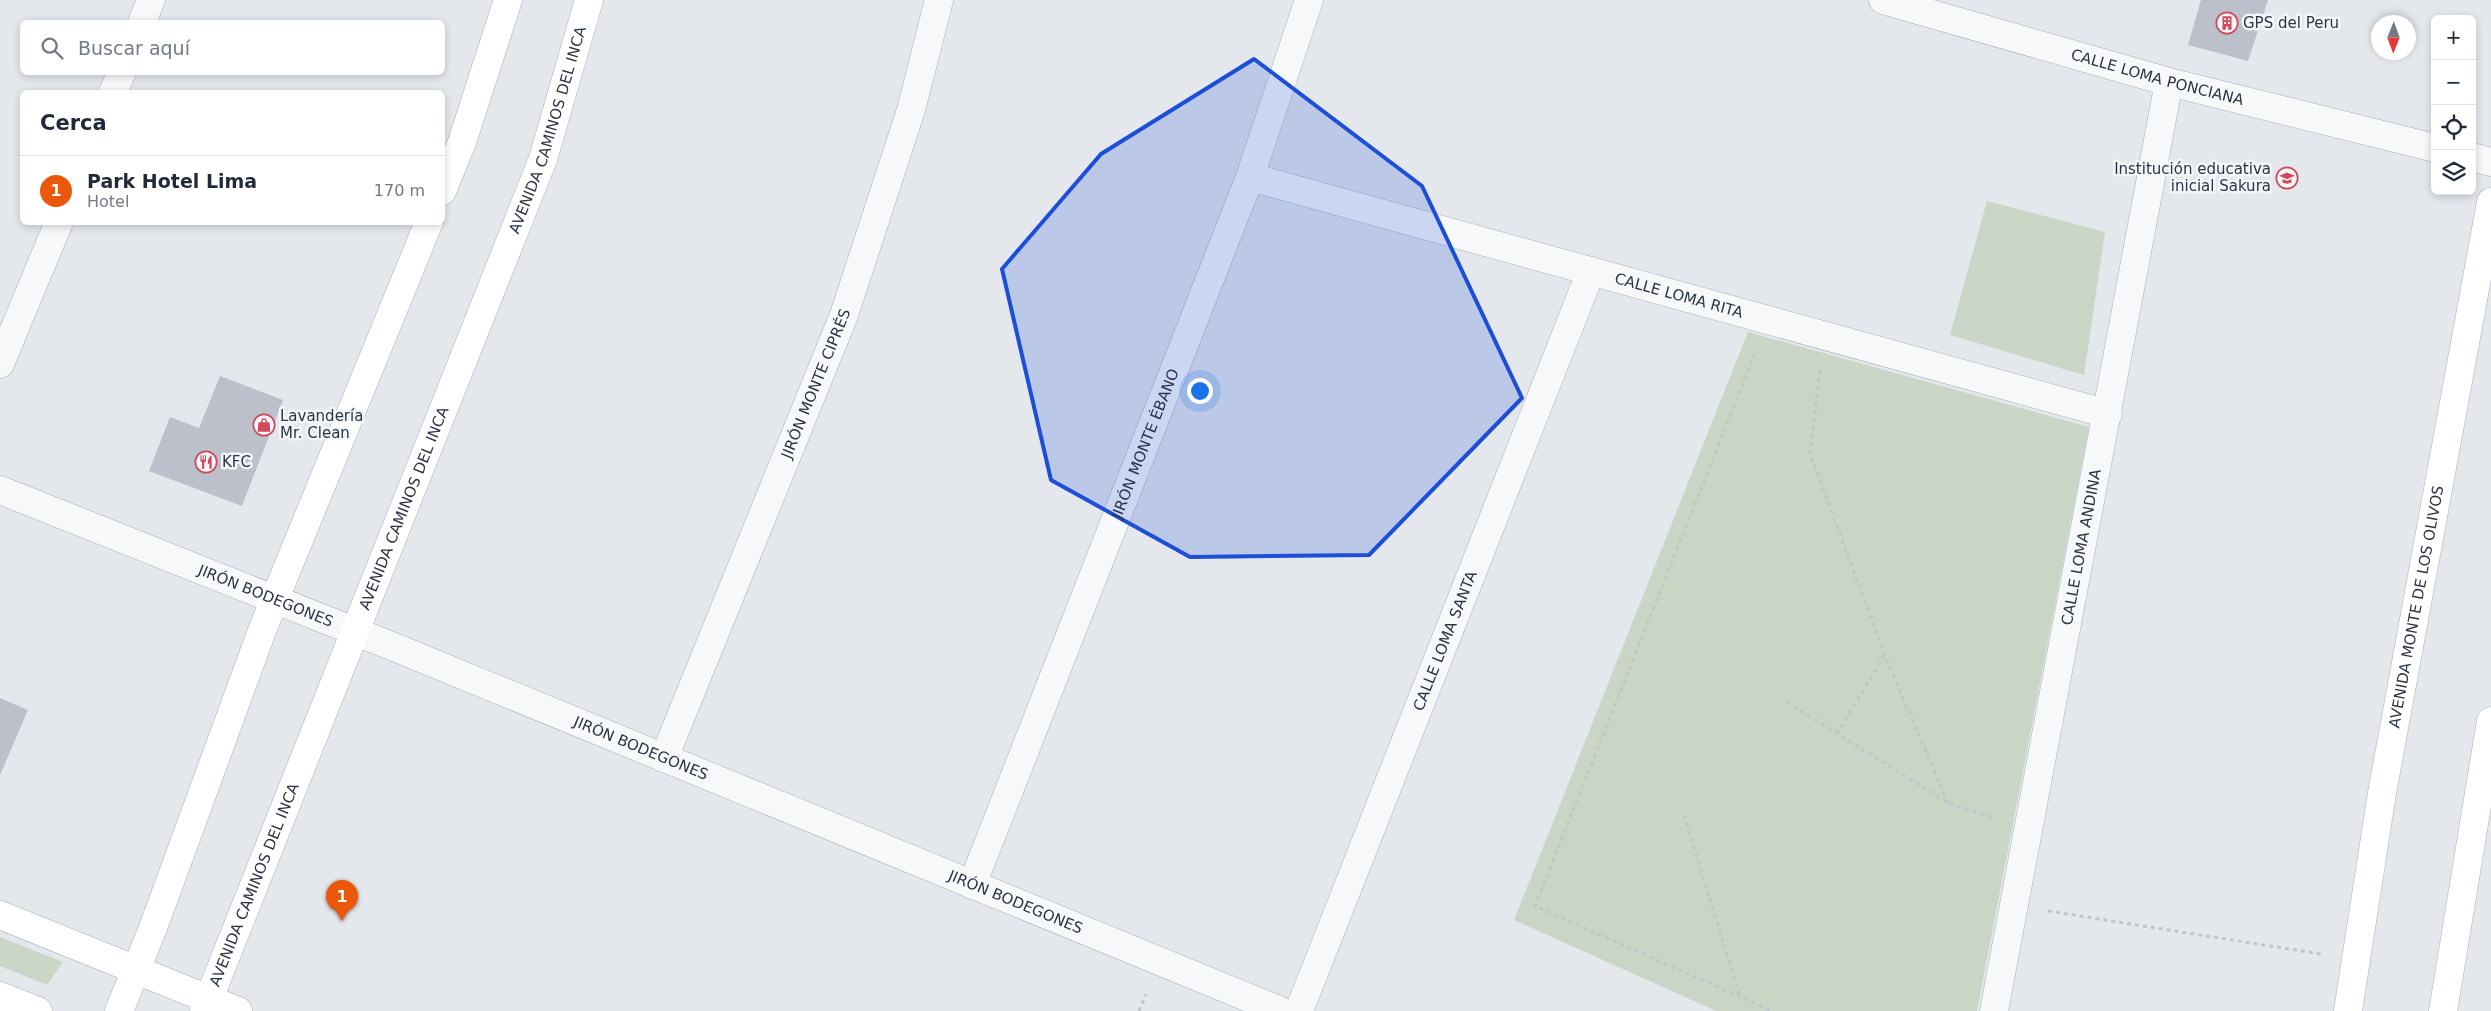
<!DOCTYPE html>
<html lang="es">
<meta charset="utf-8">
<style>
body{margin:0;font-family:"DejaVu Sans",sans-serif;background:#f6f6f7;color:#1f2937}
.controls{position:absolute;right:15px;top:15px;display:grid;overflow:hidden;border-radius:8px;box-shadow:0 2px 8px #0003}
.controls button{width:45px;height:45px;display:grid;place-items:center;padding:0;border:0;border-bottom:1px solid #e0e1e3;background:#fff;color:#1f2937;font:25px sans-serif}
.compass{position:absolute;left:2371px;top:15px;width:45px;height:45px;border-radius:50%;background:#fff;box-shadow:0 2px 8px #0003;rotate:181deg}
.you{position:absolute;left:1199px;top:390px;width:18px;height:18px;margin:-12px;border:4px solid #fff;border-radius:50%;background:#1a73e8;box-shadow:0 0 0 8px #1a73e833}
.badge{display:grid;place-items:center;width:32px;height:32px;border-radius:50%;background:#ea580c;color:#fff;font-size:16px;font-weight:700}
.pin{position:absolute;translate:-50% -41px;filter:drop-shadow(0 1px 2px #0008)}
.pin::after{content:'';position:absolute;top:26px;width:18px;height:15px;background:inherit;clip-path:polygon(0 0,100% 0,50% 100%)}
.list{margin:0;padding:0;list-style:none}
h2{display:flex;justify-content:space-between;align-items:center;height:65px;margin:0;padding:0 20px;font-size:21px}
h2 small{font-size:16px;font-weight:400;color:#747a83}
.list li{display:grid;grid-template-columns:32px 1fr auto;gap:15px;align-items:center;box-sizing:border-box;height:70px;padding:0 20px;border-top:1px solid #e0e1e3}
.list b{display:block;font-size:19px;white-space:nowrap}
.list p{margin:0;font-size:16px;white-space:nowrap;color:#747a83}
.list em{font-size:16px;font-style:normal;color:#747a83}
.icon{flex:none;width:28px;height:28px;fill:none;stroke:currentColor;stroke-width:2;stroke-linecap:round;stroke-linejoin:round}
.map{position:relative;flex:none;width:2491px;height:1011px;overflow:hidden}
.search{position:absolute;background:#fff;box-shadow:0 2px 8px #0003;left:20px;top:20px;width:425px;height:55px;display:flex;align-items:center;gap:12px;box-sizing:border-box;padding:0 18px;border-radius:8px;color:#747a83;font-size:19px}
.panel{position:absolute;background:#fff;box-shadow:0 2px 8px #0003;left:20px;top:90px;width:425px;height:135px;border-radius:8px}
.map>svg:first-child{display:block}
</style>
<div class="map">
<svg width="2491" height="1011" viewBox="0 0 2491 1011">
<rect width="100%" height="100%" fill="#e4e7ec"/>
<g fill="#c9d6c5">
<path d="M1987 201 2105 232 2084 375 1950 335Z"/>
<path d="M1748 332 2089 427 1977 1011H1716L1514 920Z"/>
<path d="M0 937 63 962 47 985 0 966Z"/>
</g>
<g fill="#bbc0ca">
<path d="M2201 0H2268L2248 61 2188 45Z"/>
<path d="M220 376 283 400 242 506 149 471 170 417 199 428Z"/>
<path d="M0 698 28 710 0 775Z"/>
</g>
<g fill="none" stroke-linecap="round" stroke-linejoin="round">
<g stroke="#a9aeb7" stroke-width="29">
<g id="street">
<path id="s1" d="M1883 0 2169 82 2435 148"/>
<path d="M142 22 151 0"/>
<path d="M113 92 122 72"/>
<path d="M2472 157 2491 162"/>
<path id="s2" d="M1250 177 2108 414"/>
<path d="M0 364 59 222"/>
<path id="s3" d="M0 490 399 649 1281 1011"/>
<path id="s4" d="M664 758 844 315 911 110 939 0"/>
<path id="s5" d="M972 885 1250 177 1309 0"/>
<path id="s6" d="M1299 1011 1591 271"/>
<path id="s7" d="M1994 1011 2169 82"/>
</g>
</g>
<g stroke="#a9aeb7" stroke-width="29">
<g id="secondary">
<path d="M442 191 462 142 508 0"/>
<path d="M0 915 238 1011"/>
<path d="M0 996 38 1011"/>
<path d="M119 1011 153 928 263 628 429 222"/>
<path id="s8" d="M204 1011 543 159 589 0"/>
<path id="s9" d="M2348 1011 2382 793 2491 202"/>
<path d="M2443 1011 2491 721"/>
</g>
</g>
<g stroke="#c2c5cb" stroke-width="3" stroke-dasharray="4 4" stroke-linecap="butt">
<path d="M1755 353 1535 906 1772 1011"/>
<path d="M1820 370 1810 453 1885 656 1948 803"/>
<path d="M1787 702 1948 803 1995 818"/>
<path d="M1837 734 1884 656"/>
<path d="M1684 815 1740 997"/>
<path d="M2048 911 2321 954"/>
<path d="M1139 1011 1146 994"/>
</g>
<use href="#street" stroke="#f7f8fa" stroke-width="28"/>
<use href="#secondary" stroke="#fff" stroke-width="28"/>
</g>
<path fill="#1d4ed8" fill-opacity="0.2" stroke="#1d4ed8" stroke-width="4" stroke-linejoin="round" d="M1254 59 1422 186 1522 398 1369 555 1190 557 1051 480 1002 269 1101 154Z"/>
<defs>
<g id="building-ring" transform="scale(1.125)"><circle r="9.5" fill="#f4f6f9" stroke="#d1495b" stroke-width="1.5"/><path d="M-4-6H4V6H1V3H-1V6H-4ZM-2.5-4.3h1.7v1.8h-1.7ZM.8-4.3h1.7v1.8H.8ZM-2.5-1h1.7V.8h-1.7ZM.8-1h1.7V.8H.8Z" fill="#d1495b"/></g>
<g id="school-ring" transform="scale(1.125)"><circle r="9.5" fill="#f4f6f9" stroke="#d1495b" stroke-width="1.5"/><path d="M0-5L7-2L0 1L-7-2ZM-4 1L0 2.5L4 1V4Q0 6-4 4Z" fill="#d1495b"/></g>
<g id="shop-ring" transform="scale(1.125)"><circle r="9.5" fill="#f4f6f9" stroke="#d1495b" stroke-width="1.5"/><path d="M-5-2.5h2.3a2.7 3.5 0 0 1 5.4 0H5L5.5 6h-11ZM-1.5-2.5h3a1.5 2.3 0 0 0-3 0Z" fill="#d1495b"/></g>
<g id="restaurant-ring" transform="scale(1.125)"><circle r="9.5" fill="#f4f6f9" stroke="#d1495b" stroke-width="1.5"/><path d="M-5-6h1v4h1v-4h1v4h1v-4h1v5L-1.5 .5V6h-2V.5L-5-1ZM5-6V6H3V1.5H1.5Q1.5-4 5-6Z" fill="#d1495b"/></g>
</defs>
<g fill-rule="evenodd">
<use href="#building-ring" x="2227" y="23"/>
<use href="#school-ring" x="2287" y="178"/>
<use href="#shop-ring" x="264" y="425"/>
<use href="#restaurant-ring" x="206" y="462"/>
</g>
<g text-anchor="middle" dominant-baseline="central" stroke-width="5" stroke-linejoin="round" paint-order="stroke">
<g font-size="15" fill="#2b3445" stroke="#f4f6f9" text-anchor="start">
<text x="2243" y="23">GPS del Peru</text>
<text x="2271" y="169" text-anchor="end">Institución educativa<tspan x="2271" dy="17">inicial Sakura</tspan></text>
<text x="280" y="416">Lavandería<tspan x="280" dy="17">Mr. Clean</tspan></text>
<text x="222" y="462">KFC</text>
</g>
<g font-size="15" fill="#2b3445" stroke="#f4f6f9">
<text stroke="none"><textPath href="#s1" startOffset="285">CALLE LOMA PONCIANA</textPath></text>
<text stroke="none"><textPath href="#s8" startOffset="946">AVENIDA CAMINOS DEL INCA</textPath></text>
<text stroke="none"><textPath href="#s2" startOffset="445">CALLE LOMA RITA</textPath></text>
<text stroke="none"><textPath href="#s4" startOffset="404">JIRÓN MONTE CIPRÉS</textPath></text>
<text stroke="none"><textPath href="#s5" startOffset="474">JIRÓN MONTE ÉBANO</textPath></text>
<text stroke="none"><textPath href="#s8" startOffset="541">AVENIDA CAMINOS DEL INCA</textPath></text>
<text stroke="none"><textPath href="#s7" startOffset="472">CALLE LOMA ANDINA</textPath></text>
<text stroke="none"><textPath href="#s3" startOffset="286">JIRÓN BODEGONES</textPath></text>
<text stroke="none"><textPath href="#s9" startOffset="410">AVENIDA MONTE DE LOS OLIVOS</textPath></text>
<text stroke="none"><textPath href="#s6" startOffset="398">CALLE LOMA SANTA</textPath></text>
<text stroke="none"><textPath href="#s3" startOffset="691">JIRÓN BODEGONES</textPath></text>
<text stroke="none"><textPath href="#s8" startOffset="136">AVENIDA CAMINOS DEL INCA</textPath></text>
<text stroke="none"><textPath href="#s3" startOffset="1096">JIRÓN BODEGONES</textPath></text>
</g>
</g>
</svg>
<div class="controls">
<button>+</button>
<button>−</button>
<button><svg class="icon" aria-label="locate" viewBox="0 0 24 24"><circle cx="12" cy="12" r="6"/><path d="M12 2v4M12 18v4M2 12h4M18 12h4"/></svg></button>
<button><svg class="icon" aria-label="layers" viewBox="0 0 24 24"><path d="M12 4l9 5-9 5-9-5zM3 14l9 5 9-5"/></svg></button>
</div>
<svg class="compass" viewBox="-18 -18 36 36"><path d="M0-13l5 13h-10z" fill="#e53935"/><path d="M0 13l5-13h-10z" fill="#747a83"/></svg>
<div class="you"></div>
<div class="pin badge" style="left:342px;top:921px">1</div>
<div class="search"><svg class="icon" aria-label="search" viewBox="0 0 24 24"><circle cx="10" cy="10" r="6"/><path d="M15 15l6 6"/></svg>Buscar aquí</div>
<section class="panel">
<h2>Cerca<small></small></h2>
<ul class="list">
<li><span class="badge">1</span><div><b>Park Hotel Lima</b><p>Hotel</p></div><em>170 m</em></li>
</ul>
</section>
</div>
